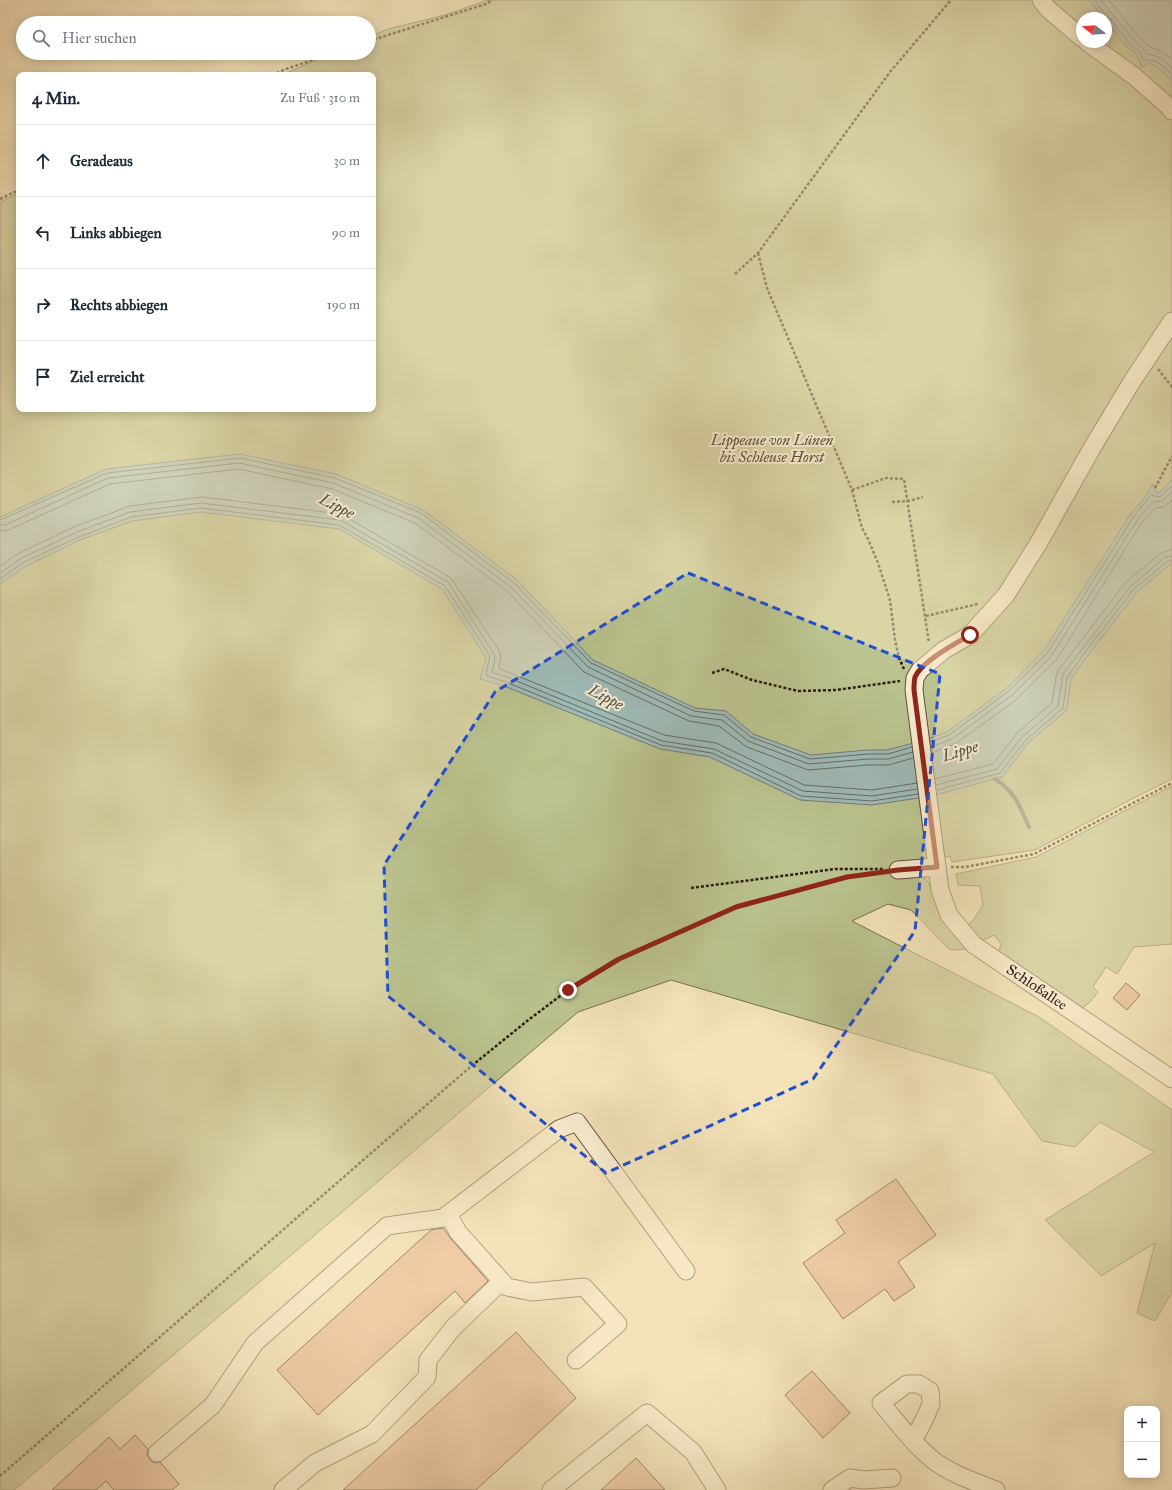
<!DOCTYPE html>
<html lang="de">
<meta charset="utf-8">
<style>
body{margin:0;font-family:"IM FELL Great Primer",serif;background:#f2f2f3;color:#1f2937}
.controls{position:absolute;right:12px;bottom:12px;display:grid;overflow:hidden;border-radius:8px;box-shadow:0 2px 10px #0003}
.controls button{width:36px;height:36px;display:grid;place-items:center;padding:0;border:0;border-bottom:1px solid #e0e1e3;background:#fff;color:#1f2937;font:20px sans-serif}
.compass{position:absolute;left:1076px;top:12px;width:36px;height:36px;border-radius:50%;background:#fff;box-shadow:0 2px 10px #0003;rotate:287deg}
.stop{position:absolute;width:12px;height:12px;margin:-9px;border:3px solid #8f2418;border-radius:50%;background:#fff}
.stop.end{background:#8f2418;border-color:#fff;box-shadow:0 1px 4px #0008}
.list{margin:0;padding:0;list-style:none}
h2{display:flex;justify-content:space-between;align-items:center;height:52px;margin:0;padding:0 16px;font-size:17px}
h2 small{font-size:13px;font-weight:400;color:#747a83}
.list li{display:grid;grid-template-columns:26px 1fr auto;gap:12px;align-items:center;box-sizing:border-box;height:72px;padding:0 16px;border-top:1px solid #e0e1e3}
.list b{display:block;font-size:15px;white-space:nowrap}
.list em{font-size:13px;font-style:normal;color:#747a83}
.icon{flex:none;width:22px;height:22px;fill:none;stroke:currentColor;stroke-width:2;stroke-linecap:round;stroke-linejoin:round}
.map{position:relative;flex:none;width:1172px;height:1490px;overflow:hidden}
.search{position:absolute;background:#fff;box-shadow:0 2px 10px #0003;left:16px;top:16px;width:360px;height:44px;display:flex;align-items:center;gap:10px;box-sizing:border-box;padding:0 14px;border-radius:22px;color:#747a83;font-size:15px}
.panel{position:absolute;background:#fff;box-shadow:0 2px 10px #0003;left:16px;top:72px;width:360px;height:340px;border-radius:8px}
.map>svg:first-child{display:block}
</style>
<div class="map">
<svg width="1172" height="1490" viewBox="0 0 1172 1490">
<rect width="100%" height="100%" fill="#f4e3ba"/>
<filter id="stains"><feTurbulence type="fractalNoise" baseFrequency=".005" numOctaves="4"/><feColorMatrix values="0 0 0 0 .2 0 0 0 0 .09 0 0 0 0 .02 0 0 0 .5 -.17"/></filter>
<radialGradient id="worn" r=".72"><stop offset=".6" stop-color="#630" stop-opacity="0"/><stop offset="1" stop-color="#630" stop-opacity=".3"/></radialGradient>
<g fill="#bbc490" stroke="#757052" fill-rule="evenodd">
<path d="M488 0H1172V779L1132 799 1035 850 952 862 950 856 932 859 917 876 926 879 969 949 950 950 911 910 888 904 852 921 1039 1017 1172 1110V1292L1155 1321 1137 1313 1155 1243 1101 1276 1045 1220 1154 1152 1100 1122 1075 1147 1042 1141 993 1074 671 980 578 1012 14 1490H0V202L19 193V409H373V75H282L332 53H369V37L388 29 445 15ZM1082 18H1106V42H1082Z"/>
<path d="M1172 786V944L1134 947 1117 974 1106 967 1093 987 1098 992 1089 1003 1079 1011 998 954 1001 944 994 935 979 942 965 929 974 919 983 905 980 886 958 885 956 874 1036 857Z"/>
</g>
<g fill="#9fbcb9" stroke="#727c77">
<path d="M1089 0H1172V81L1160 69 1150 63 1142 67 1136 54 1126 46 1106 21V18H1104Z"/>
<path d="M240 454 336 474 423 510 517 580 593 660 695 708 726 711 753 734 811 755 868 750H887L925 740 947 732 1007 688 1045 649 1131 513 1142 501 1153 484 1157 494 1172 480V563L1137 592 1089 654 1071 679 1067 710 1028 743 1002 777 932 796 872 805 800 800 710 757 660 749 504 686 480 679 486 658 442 589 339 529 201 512 132 521 80 540 26 566 0 584V517L106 469Z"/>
</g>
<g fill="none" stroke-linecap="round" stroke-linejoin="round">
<g stroke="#676c66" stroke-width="1">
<path d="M1095 0C1099 6 1105 16 1111 20L1129 43 1139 52 1144 60H1153L1163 66 1172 75"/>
<path d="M1101 0 1133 39 1143 48 1146 54C1157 55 1164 60 1172 68"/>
<path d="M1109 0 1137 35 1150 47 1158 50 1172 59"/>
<path d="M0 520 107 473 240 458 335 478 421 513 514 583 591 663 694 711 724 715 751 737 810 759 868 754H888L912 747"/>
<path d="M0 525H5L108 478 239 463 333 483 418 518 511 587 588 667 691 716 722 720 748 741 809 764 868 759H888L913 752"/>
<path d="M0 531 8 530 110 484 239 469 332 489 415 523 507 591 584 672 689 721 719 726 747 747 808 770 868 765H889L913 758"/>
<path d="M0 566 19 553 74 527 130 506 202 497 341 514 451 578 499 650 501 657 499 667 500 669 664 735 716 743 804 785 872 790 917 783"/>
<path d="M0 573 22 558 77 532 130 512 201 503 340 520 448 582 494 654 495 660 492 671 493 673 507 677 662 741 714 749 803 791 872 796 917 789"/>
<path d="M0 579 24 562 79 537 131 517 201 508 339 525 445 586 490 656 486 674 487 676 506 682 661 745 712 753 801 796 872 801 918 794"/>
<path d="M930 742 949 735 1009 691 1048 652 1134 516 1151 495 1160 497 1172 485"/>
<path d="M931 747 952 739 1012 695 1052 655 1138 519 1153 502 1162 501 1172 492"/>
<path d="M932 753 955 744 1016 700 1057 659 1142 522 1155 508 1164 507 1172 500"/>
<path d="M935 779 993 764 1018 732 1052 703 1056 677 1058 671 1126 582 1161 553 1172 549"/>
<path d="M936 785 997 769 1022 737 1058 706 1063 674 1130 587 1165 557 1172 556"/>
<path d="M937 790 1000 773 1026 740 1063 708 1067 678 1085 652 1134 589 1168 561H1172"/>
</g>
<path stroke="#727c77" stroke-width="4" d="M995 779C1016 793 1019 805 1029 827"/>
</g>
<g fill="#e8af8e" stroke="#2f1d13">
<path d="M1126 983 1140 995 1127 1010 1113 998Z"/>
<path d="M896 1179 936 1235 898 1262 915 1287 894 1301 885 1289 843 1319 803 1263 845 1233 836 1220Z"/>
<path d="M443 1228 451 1239 488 1281 465 1303 455 1291 318 1415 277 1370 431 1230Z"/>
<path d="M516 1332 576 1398 476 1490H343Z"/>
<path d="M812 1371 850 1413 823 1438 785 1395Z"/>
<path d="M135 1435 148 1449 147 1454 150 1460 154 1463 160 1462 179 1484 172 1490H114L106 1481 96 1490H52L109 1437 120 1449Z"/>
<path d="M636 1458 665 1490H601Z"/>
</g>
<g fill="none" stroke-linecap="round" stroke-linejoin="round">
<g stroke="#604e3d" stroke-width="19">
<g id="minor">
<path d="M1041 0 1048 9 1082 38"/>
<path d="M1087 42 1134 76 1168 106 1172 111"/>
<path d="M1172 321 1131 383 1092 448 1038 544 1006 595 970 635 944 650 920 670 915 678 914 690 940 890 949 915 974 945 1172 1079"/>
<path d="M898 870 937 867"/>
<path d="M448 1214 458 1232 507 1287 532 1292 584 1287 618 1324 576 1360"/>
<path d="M913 1441 925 1418 931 1404 930 1391 919 1384H907L881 1403C897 1422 913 1444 933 1460 951 1474 975 1482 996 1490"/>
<path d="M157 1453 213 1405 255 1343 387 1226 443 1218 559 1129 577 1122 686 1271"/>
<path d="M283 1490 315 1463 372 1434 427 1377 428 1360 453 1328 502 1281"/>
<path d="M551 1490 647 1413 693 1452 717 1490"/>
<path d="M832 1490 850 1478 864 1480 892 1478"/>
</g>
</g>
<g stroke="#2f1d13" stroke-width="2.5" stroke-dasharray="3 2" stroke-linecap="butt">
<path d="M369 41 486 4 492 0"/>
<path d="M272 75 286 69 334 53"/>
<path d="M0 199 19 190"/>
<path d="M758 253 767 288 852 490 862 528 868 539 878 563 890 600 895 640 899 658 904 669"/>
<path d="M735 274 758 253 890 72 951 0"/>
<path d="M1158 369 1172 387"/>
<path d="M1155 488 1172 456"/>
<path d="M852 490 886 478 904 479 929 643"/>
<path d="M892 502 908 501 923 497"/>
<path d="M926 616 978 604"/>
<path d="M712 673 724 669 752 680 798 691 836 690 900 681"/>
<path d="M951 867H965L1034 854 1172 783"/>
<path d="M691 888 835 869H884"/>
<path d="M0 1476 469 1068 527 1021 568 990 619 959 736 907 847 877 883 872"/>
</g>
<use href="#minor" stroke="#f8edd2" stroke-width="17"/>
</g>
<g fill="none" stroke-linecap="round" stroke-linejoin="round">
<path stroke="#8f2418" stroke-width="5" d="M568 990 619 959 736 907 847 877 898 870 937 867 914 690C914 686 914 681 915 677 922 661 955 644 970 635"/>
</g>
<path d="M0 0H1172V1490H0ZM688 573 940 674 915 931 813 1079 606 1173 388 996 384 865 495 692Z" fill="#f4e3ba" fill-opacity=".55" fill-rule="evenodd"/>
<path fill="none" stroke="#1d4ed8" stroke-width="3" stroke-dasharray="8 5" stroke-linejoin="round" d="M688 573 940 674 915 931 813 1079 606 1173 388 996 384 865 495 692Z"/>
<g text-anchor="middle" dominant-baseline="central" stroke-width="4" stroke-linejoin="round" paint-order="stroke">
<g font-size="15" font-style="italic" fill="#594f38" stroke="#f8edd2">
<text x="772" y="440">Lippeaue von Lünen<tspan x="772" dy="17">bis Schleuse Horst</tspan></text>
</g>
<g font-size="15" fill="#2f1d13" stroke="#f8edd2">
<text transform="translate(1037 987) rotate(34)">Schloßallee</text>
</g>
<g font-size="16" font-style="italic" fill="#514d45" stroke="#f8edd2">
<text transform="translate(337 506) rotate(27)">Lippe</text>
<text transform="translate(606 697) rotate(28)">Lippe</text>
<text transform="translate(960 751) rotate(-17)">Lippe</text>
</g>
</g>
<rect width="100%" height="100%" filter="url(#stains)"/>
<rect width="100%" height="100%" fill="url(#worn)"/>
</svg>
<div class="controls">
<button>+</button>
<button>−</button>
</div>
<svg class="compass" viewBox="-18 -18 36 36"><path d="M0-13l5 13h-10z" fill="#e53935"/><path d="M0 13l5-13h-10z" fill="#747a83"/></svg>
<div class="stop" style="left:970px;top:635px"></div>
<div class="stop end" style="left:568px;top:990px"></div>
<div class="search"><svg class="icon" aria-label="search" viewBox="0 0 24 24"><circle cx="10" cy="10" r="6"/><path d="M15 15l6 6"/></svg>Hier suchen</div>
<section class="panel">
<h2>4 Min.<small>Zu Fuß · 310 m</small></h2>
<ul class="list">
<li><svg class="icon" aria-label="ahead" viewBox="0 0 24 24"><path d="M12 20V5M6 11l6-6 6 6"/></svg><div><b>Geradeaus</b></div><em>30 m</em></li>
<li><svg class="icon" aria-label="left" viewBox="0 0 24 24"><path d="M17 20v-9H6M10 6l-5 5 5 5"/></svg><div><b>Links abbiegen</b></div><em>90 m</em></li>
<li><svg class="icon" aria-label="right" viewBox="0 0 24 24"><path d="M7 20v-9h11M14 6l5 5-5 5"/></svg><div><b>Rechts abbiegen</b></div><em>190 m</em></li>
<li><svg class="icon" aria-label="arrive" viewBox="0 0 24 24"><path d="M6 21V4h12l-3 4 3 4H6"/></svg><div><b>Ziel erreicht</b></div></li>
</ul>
</section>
</div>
